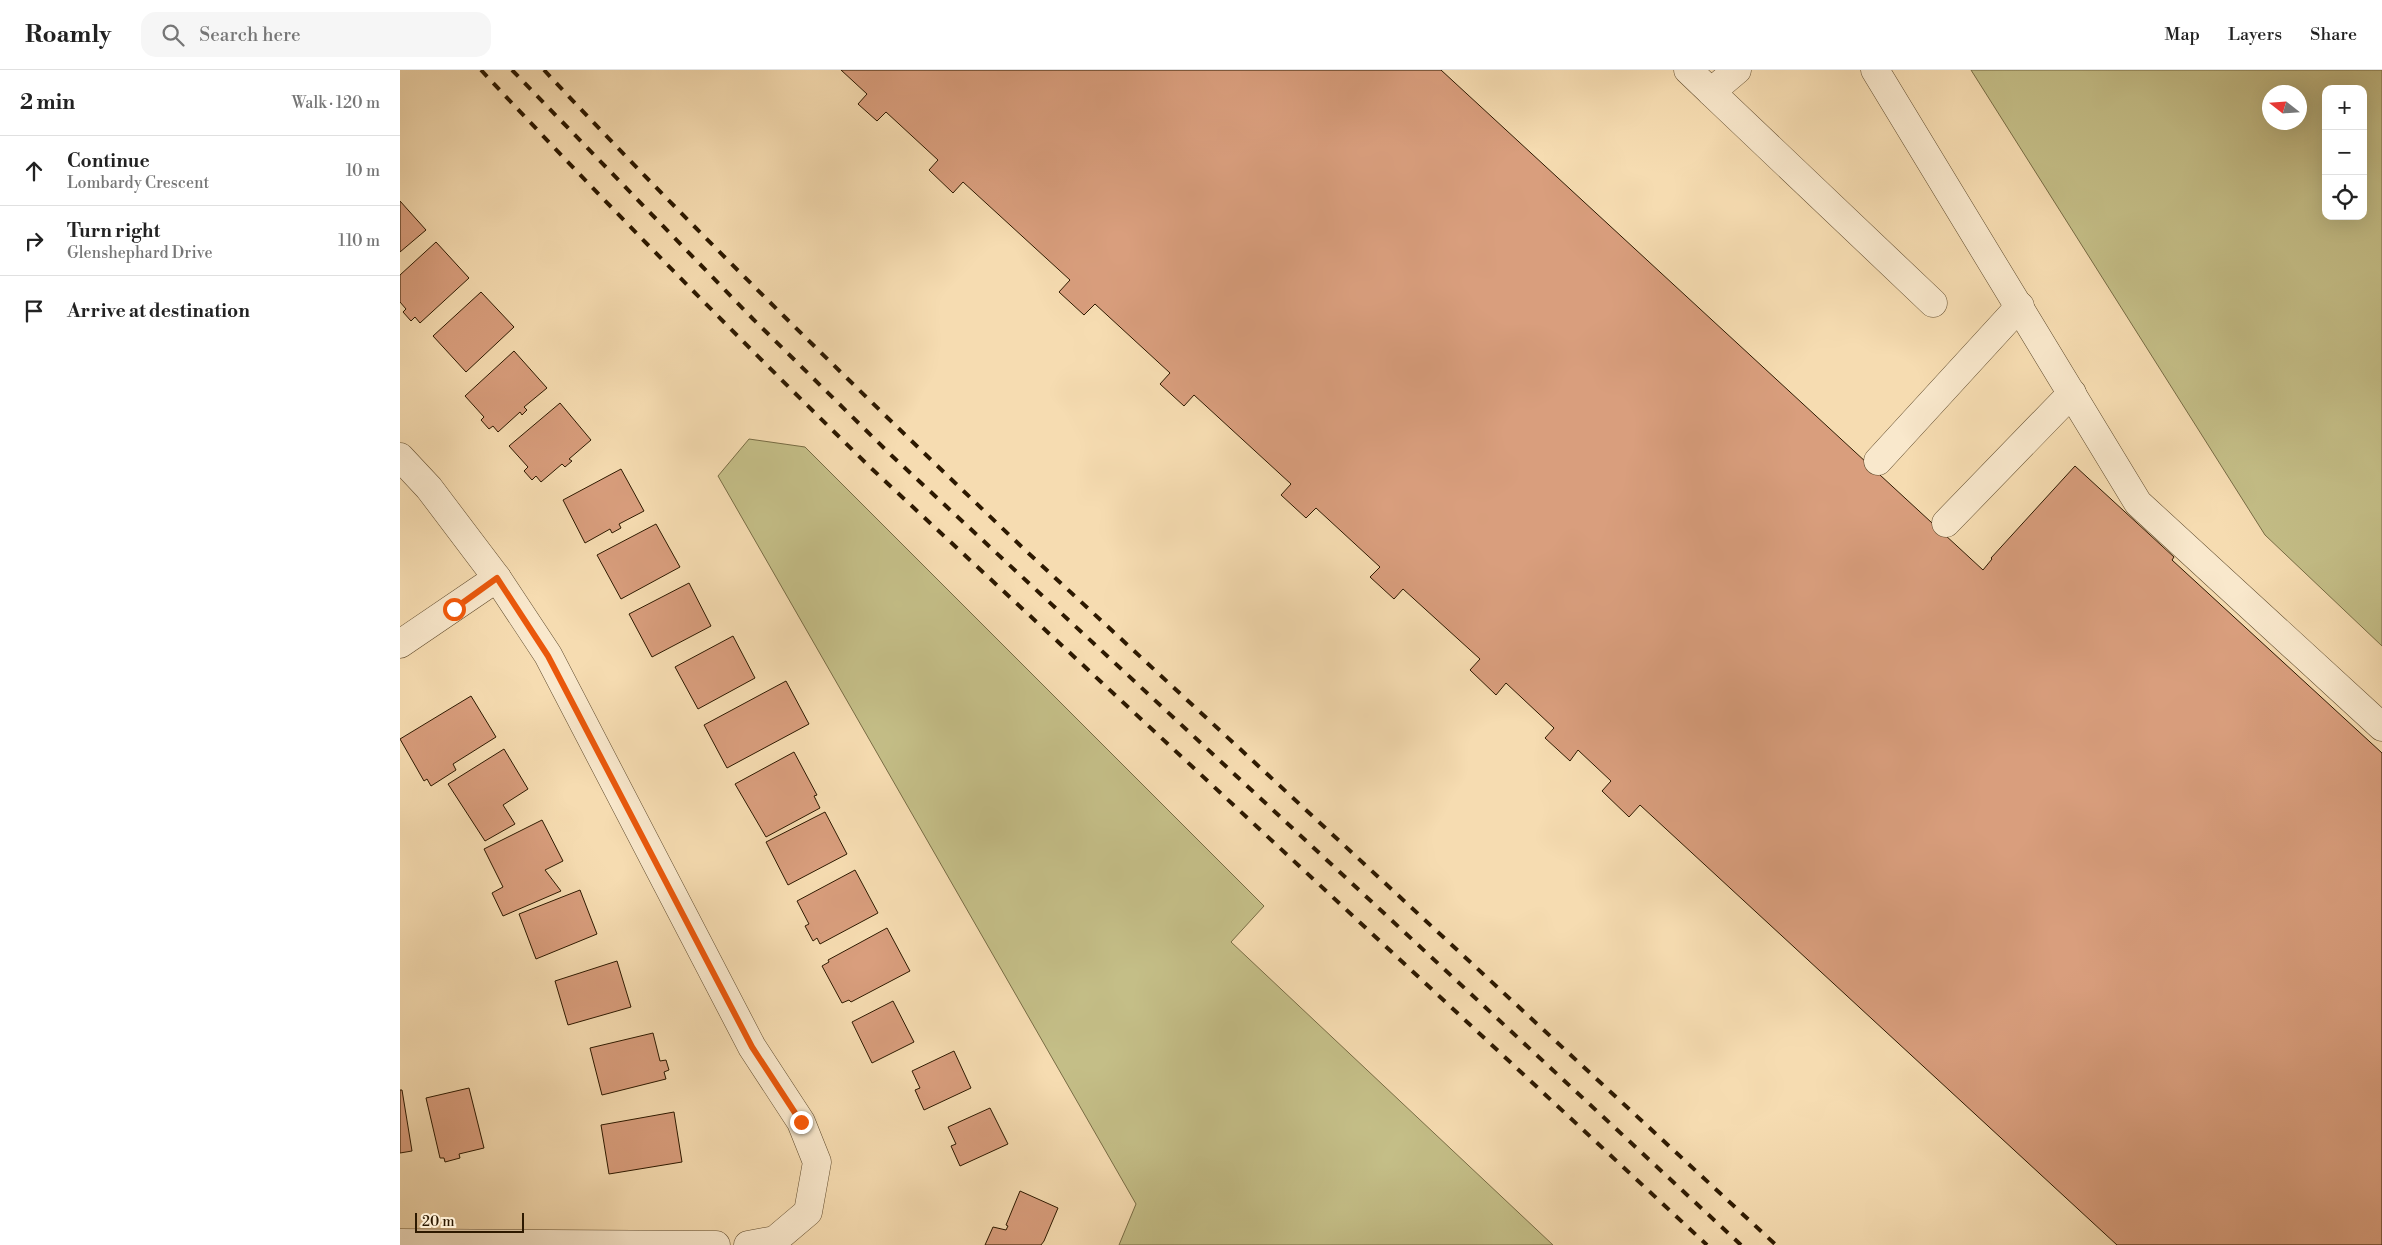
<!DOCTYPE html>
<meta charset="utf-8">
<style>
body{margin:0;font-family:"Libre Bodoni",serif;background:#f6f6f6;color:#222}
.controls{position:absolute;right:15px;top:15px;display:grid;overflow:hidden;border-radius:10px;box-shadow:0 5px 20px #0002}
.controls button{width:45px;height:45px;display:grid;place-items:center;padding:0;border:0;border-bottom:1px solid #e0e0e0;background:#fff;color:#222;font:25px sans-serif}
.compass{position:absolute;left:1862px;top:15px;width:45px;height:45px;border-radius:50%;background:#fff;box-shadow:0 5px 20px #0002;rotate:287deg}
.scale{position:absolute;left:15px;bottom:12px;width:109px;box-sizing:border-box;padding-left:5px;border:2px solid #2d1900;border-top:0;font-size:14px;line-height:18px;white-space:nowrap;color:#2d1900;-webkit-text-stroke:4px #f9e8cc;paint-order:stroke}
.stop{position:absolute;width:15px;height:15px;margin:-11px;border:4px solid #ea580c;border-radius:50%;background:#fff}
.stop.end{background:#ea580c;border-color:#fff;box-shadow:0 1px 5px #0008}
.list{margin:0;padding:0;list-style:none}
h2{display:flex;justify-content:space-between;align-items:center;height:65px;margin:0;padding:0 20px;font-size:21px}
h2 small{font-size:16px;font-weight:400;color:#767676}
.list li{display:grid;grid-template-columns:32px 1fr auto;gap:15px;align-items:center;box-sizing:border-box;height:70px;padding:0 20px;border-top:1px solid #e0e0e0}
.list b{display:block;font-size:19px;white-space:nowrap}
.list p{margin:0;font-size:16px;white-space:nowrap;color:#767676}
.list em{font-size:16px;font-style:normal;color:#767676}
.icon{flex:none;width:28px;height:28px;fill:none;stroke:currentColor;stroke-width:2;stroke-linecap:round;stroke-linejoin:round}
.map{position:relative;flex:none;width:1982px;height:1175px;overflow:hidden}
header{display:flex;align-items:center;gap:30px;box-sizing:border-box;height:70px;padding:0 25px;background:#fff;border-bottom:1px solid #e0e0e0}
header strong{font-size:24px}
nav{display:flex;gap:28px;margin-inline-start:auto;font-size:18px}
.search{width:350px;height:45px;background:#f6f6f6;display:flex;align-items:center;gap:12px;box-sizing:border-box;padding:0 18px;border-radius:15px;color:#767676;font-size:19px}
main{display:flex}
aside{flex:1;background:#fff}
.map>svg:first-child{display:block}
</style>
<header>
<strong>Roamly</strong>
<div class="search"><svg class="icon" aria-label="search" viewBox="0 0 24 24"><circle cx="10" cy="10" r="6"/><path d="M15 15l6 6"/></svg>Search here</div>
<nav><a>Map</a><a>Layers</a><a>Share</a></nav>
</header>
<main>
<aside>
<h2>2 min<small>Walk · 120 m</small></h2>
<ul class="list">
<li><svg class="icon" aria-label="ahead" viewBox="0 0 24 24"><path d="M12 20V5M6 11l6-6 6 6"/></svg><div><b>Continue</b><p>Lombardy Crescent</p></div><em>10 m</em></li>
<li><svg class="icon" aria-label="right" viewBox="0 0 24 24"><path d="M7 20v-9h11M14 6l5 5-5 5"/></svg><div><b>Turn right</b><p>Glenshephard Drive</p></div><em>110 m</em></li>
<li><svg class="icon" aria-label="arrive" viewBox="0 0 24 24"><path d="M6 21V4h12l-3 4 3 4H6"/></svg><div><b>Arrive at destination</b></div></li>
</ul>
</aside>
<div class="map">
<svg width="1982" height="1175" viewBox="0 0 1982 1175">
<rect width="100%" height="100%" fill="#f6dcb1"/>
<filter id="stains"><feTurbulence type="fractalNoise" baseFrequency=".004" numOctaves="4"/><feColorMatrix values="0 0 0 0 .2 0 0 0 0 .09 0 0 0 0 .02 0 0 0 .5 -.17"/></filter>
<radialGradient id="worn" r=".72"><stop offset=".6" stop-color="#630" stop-opacity="0"/><stop offset="1" stop-color="#630" stop-opacity=".3"/></radialGradient>
<g fill="#c4be87" stroke="#786c44" fill-rule="evenodd">
<path d="M1571 0H1982V576L1865 465ZM1926 19H1963V146H1926ZM1870 22H1900V52H1870Z"/>
<path d="M349 369 405 377 864 836 831 872 1153 1175H719L736 1134 318 406Z"/>
</g>
<g fill="#d99e7d" stroke="#2d1900">
<path d="M441 0H1041L1583 500 1592 489 1591 488 1675 396 1774 487 1772 490 1982 683V1175H1717L1240 735 1229 747 1202 721 1211 711 1178 680 1170 691 1145 668 1154 658 1106 613 1096 625 1070 600 1080 589 1003 519 994 529 970 507 980 497 916 438 906 448 881 425 891 414 794 325 784 336 760 314 770 303 695 234 684 245 659 222 670 210 563 112 553 123 529 100 538 90 486 42 477 51 458 34 467 24Z"/>
<path d="M0 131 26 160 0 182Z"/>
<path d="M36 172 69 208 20 253 15 247 11 251 3 242 6 239 0 232V205Z"/>
<path d="M81 222 114 257 66 302 33 266Z"/>
<path d="M114 281 147 318 124 337 127 340 122 345 120 342 98 362 93 356 89 359 81 350 84 347 65 326Z"/>
<path d="M160 333 191 370 169 389 172 391 165 397 162 394 141 412 136 406 132 410 124 401 128 397 109 376Z"/>
<path d="M221 399 244 441 219 454 221 458 212 463 210 459 185 473 163 430Z"/>
<path d="M256 454 280 497 221 529 197 485Z"/>
<path d="M289 513 311 556 252 587 229 544Z"/>
<path d="M333 566 355 608 298 639 275 597Z"/>
<path d="M386 611 409 654 327 698 304 655Z"/>
<path d="M71 626 96 667 53 694 56 700 31 716 27 709 24 711 0 669Z"/>
<path d="M104 679 128 719 103 735 115 754 85 771 48 714Z"/>
<path d="M394 682 417 725 414 726 420 738 366 767 335 714Z"/>
<path d="M425 742 447 784 388 815 366 772Z"/>
<path d="M142 750 163 791 145 800 161 821 103 846 92 823 103 817 84 779Z"/>
<path d="M455 800 478 843 420 874 417 868 413 871 405 856 409 854 397 831Z"/>
<path d="M180 820 197 864 136 889 119 844Z"/>
<path d="M487 858 510 901 451 932 449 930 442 933 422 896 429 892 428 890Z"/>
<path d="M217 891 231 937 168 955 155 911Z"/>
<path d="M493 931 514 972 472 993 452 952Z"/>
<path d="M253 963 260 991 266 990 269 1000 264 1002 266 1009 202 1025 190 978Z"/>
<path d="M554 981 571 1018 524 1040 515 1020 520 1018 512 1001Z"/>
<path d="M69 1018 84 1078 59 1084 60 1088 45 1092 44 1088H40L26 1028Z"/>
<path d="M0 1020H2L12 1081 0 1083Z"/>
<path d="M590 1038 608 1074 560 1096 551 1076 556 1074 548 1057Z"/>
<path d="M274 1042 282 1092 209 1104 201 1055Z"/>
<path d="M620 1121 658 1138 644 1171 641 1175H585L593 1157 606 1160 608 1156 606 1155Z"/>
</g>
<g fill="none" stroke-linecap="round" stroke-linejoin="round">
<g stroke="#5f4a2c" stroke-width="29">
<g id="minor">
<path d="M1288 0 1311 22"/>
<path d="M1337 0 1311 22 1533 233"/>
<path d="M1475 0 1738 433 1982 657"/>
<path d="M0 387 29 418 97 508 148 585 352 977 401 1052 417 1092 408 1142 375 1170 348 1175"/>
<path d="M1478 391 1620 236"/>
<path d="M1546 453 1672 323"/>
<path d="M0 574 97 508"/>
<path d="M0 1173 316 1175"/>
</g>
</g>
<use href="#minor" stroke="#f9e8cc" stroke-width="28"/>
<g stroke="#2d1900" stroke-width="4" stroke-dasharray="9 9" stroke-linecap="butt">
<path d="M81 0C208 136 339 269 472 399L1307 1175"/>
<path d="M112 0 353 249 491 385 1341 1175"/>
<path d="M144 0C299 166 461 323 625 480L1376 1175"/>
</g>
</g>
<g fill="none" stroke-linecap="round" stroke-linejoin="round">
<path stroke="#ea580c" stroke-width="6" d="M54 539 97 508 148 586 352 977 401 1052"/>
</g>
<rect width="100%" height="100%" filter="url(#stains)"/>
<rect width="100%" height="100%" fill="url(#worn)"/>
</svg>
<div class="controls">
<button>+</button>
<button>−</button>
<button><svg class="icon" aria-label="locate" viewBox="0 0 24 24"><circle cx="12" cy="12" r="6"/><path d="M12 2v4M12 18v4M2 12h4M18 12h4"/></svg></button>
</div>
<svg class="compass" viewBox="-18 -18 36 36"><path d="M0-13l5 13h-10z" fill="#e53935"/><path d="M0 13l5-13h-10z" fill="#767676"/></svg>
<div class="scale">20 m</div>
<div class="stop" style="left:54px;top:539px"></div>
<div class="stop end" style="left:401px;top:1052px"></div>
</div>
</main>
